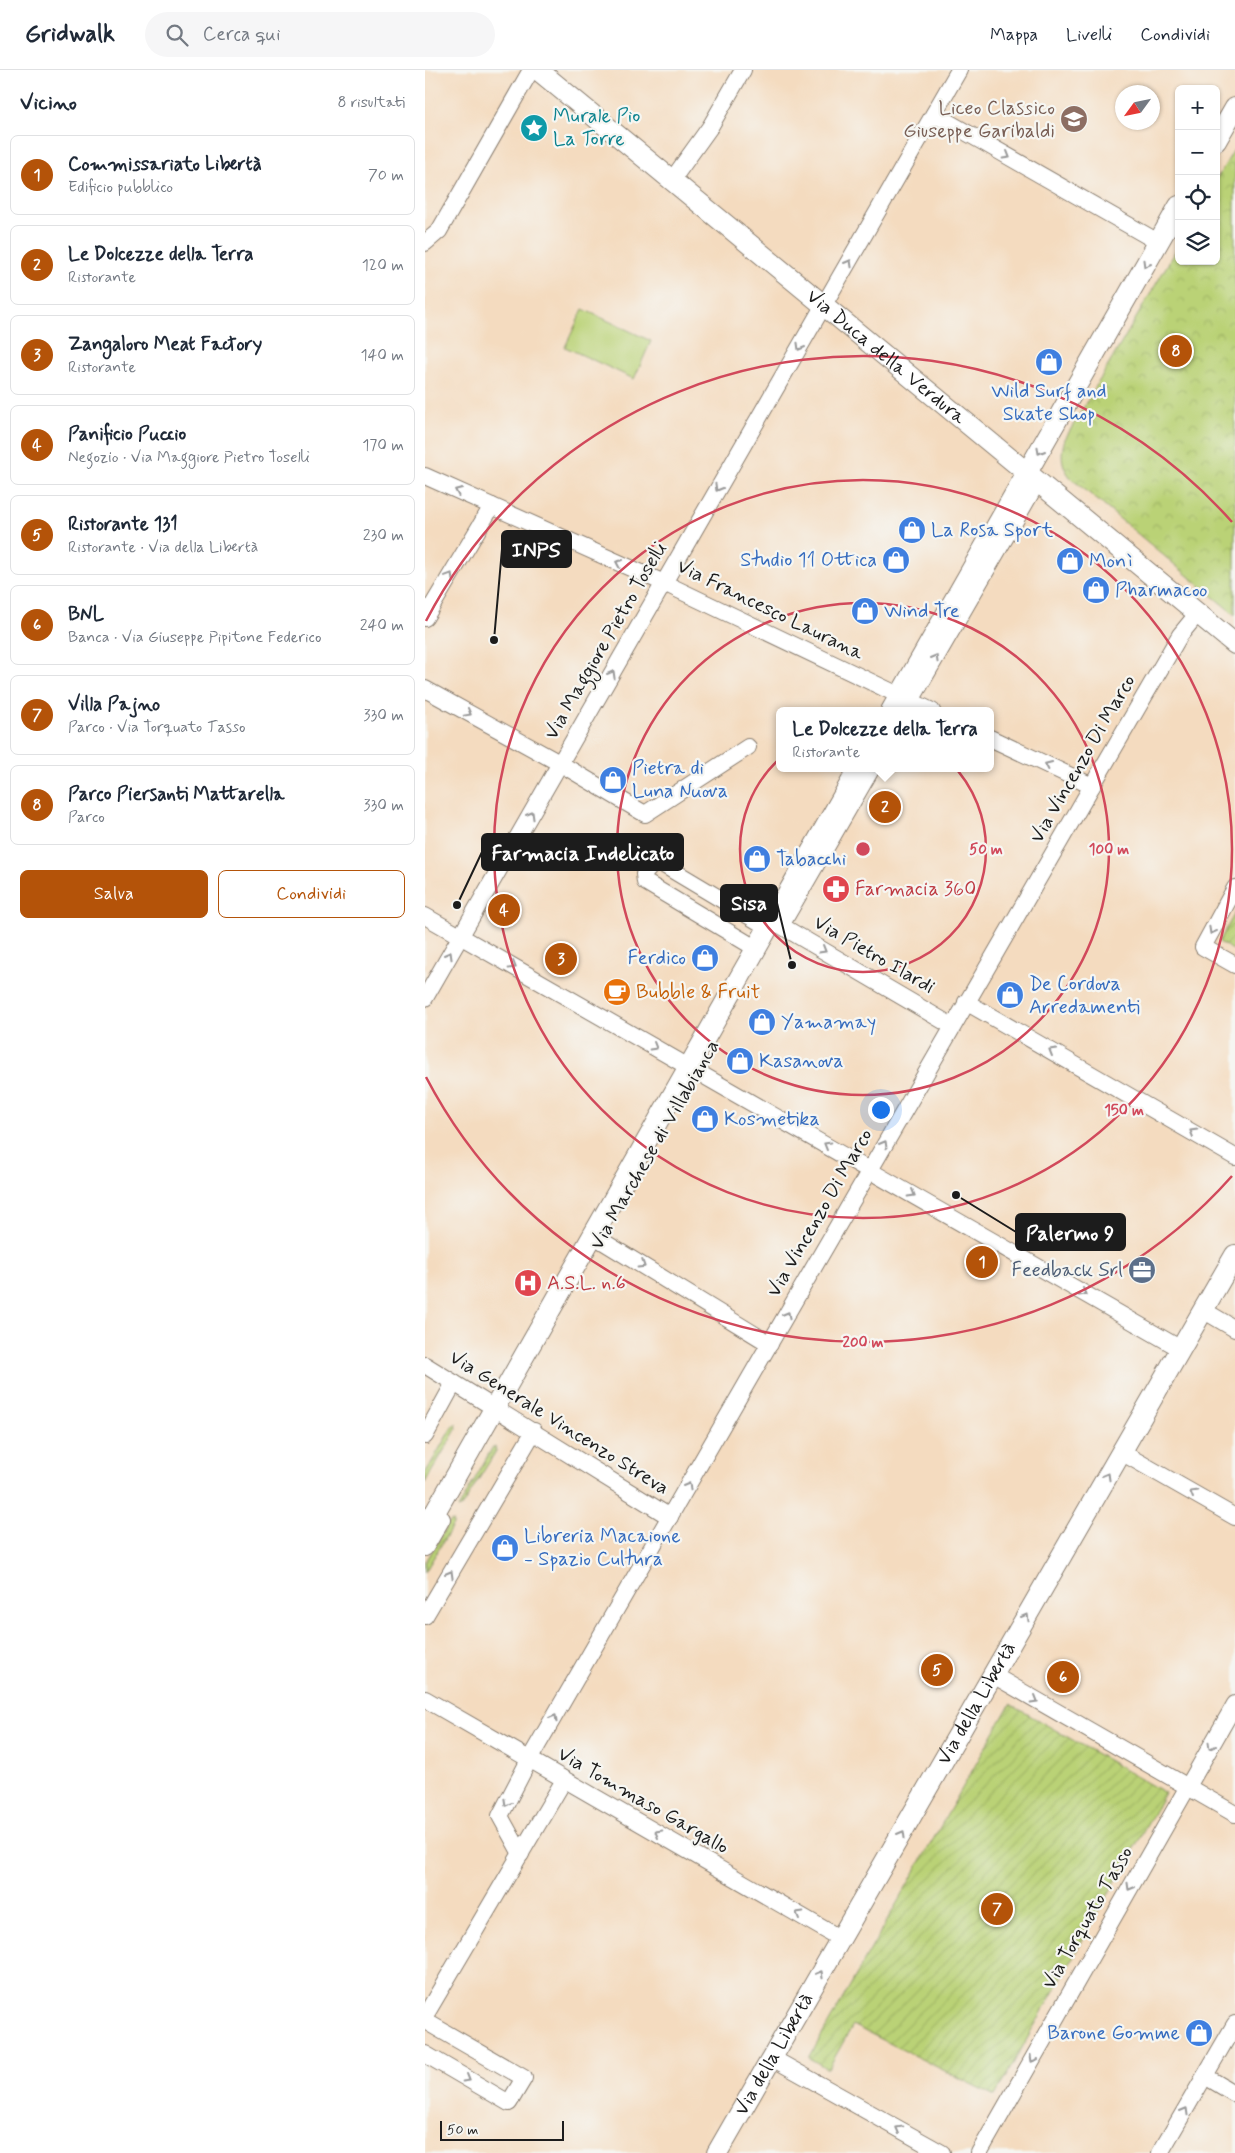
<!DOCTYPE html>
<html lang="it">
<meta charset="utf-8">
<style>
body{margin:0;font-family:Mynerve,sans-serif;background:#f6f6f7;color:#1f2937}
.controls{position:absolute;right:15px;top:15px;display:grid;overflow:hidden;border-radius:8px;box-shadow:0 1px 4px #0004}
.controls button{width:45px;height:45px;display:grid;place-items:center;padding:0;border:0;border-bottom:1px solid #e0e1e3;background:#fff;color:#1f2937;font:25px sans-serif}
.compass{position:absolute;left:690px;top:15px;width:45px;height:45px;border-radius:50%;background:#fff;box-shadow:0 1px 4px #0004;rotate:237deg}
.scale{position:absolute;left:15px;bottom:12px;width:124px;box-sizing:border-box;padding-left:5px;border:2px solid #1c1c1c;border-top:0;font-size:14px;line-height:18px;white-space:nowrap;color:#1c1c1c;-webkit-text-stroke:4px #f6f6f2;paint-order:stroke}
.you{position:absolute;left:455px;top:1039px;width:18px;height:18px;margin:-12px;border:4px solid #fff;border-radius:50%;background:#1a73e8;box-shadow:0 0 0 8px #1a73e833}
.badge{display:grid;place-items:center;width:32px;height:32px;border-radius:50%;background:#b45309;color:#fff;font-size:16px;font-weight:700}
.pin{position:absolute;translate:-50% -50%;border:2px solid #fff;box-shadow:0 1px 5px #0006}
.popup{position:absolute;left:351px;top:637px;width:218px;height:65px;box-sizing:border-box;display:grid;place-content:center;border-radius:8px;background:#fff;filter:drop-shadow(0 1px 4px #0005);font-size:16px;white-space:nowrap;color:#747a83}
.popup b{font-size:19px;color:#1f2937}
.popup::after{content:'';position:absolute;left:50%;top:100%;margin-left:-10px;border:10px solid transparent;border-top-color:#fff}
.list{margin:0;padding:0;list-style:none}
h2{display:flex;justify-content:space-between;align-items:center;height:65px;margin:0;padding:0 20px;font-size:21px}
h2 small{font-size:16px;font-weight:400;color:#747a83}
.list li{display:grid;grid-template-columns:32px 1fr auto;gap:15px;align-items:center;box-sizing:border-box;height:80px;margin:0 10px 10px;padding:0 10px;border:1px solid #e0e1e3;border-radius:8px}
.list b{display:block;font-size:19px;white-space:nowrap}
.list p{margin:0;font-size:16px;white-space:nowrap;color:#747a83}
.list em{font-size:16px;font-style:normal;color:#747a83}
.actions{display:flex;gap:10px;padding:15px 20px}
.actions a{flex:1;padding:11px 0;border:1px solid #b45309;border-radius:8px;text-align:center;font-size:18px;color:#b45309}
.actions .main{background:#b45309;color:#fff}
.icon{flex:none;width:28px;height:28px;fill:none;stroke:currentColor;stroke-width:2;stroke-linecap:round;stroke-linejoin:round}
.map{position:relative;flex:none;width:810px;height:2083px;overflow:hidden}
header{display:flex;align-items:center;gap:30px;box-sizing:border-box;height:70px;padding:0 25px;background:#fff;border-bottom:1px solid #e0e1e3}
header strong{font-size:24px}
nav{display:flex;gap:28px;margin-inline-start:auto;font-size:18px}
.search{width:350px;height:45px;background:#f6f6f7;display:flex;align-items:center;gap:12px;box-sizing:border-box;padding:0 18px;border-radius:28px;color:#747a83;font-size:19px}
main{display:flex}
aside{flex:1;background:#fff}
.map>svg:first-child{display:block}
</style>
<header>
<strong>Gridwalk</strong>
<div class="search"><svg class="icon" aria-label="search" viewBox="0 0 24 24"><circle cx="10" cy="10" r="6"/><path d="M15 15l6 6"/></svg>Cerca qui</div>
<nav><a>Mappa</a><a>Livelli</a><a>Condividi</a></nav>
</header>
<main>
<aside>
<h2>Vicino<small>8 risultati</small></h2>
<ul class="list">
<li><span class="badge">1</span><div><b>Commissariato Libertà</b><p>Edificio pubblico</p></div><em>70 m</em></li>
<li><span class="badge">2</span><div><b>Le Dolcezze della Terra</b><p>Ristorante</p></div><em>120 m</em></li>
<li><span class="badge">3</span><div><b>Zangaloro Meat Factory</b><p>Ristorante</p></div><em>140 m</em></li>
<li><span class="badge">4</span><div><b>Panificio Puccio</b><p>Negozio · Via Maggiore Pietro Toselli</p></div><em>170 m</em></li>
<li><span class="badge">5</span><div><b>Ristorante 131</b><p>Ristorante · Via della Libertà</p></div><em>230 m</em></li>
<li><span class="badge">6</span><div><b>BNL</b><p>Banca · Via Giuseppe Pipitone Federico</p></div><em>240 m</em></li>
<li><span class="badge">7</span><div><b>Villa Pajno</b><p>Parco · Via Torquato Tasso</p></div><em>330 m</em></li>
<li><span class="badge">8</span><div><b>Parco Piersanti Mattarella</b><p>Parco</p></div><em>330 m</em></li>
</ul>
<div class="actions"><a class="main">Salva</a><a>Condividi</a></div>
</aside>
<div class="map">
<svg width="810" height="2083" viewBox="0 0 810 2083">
<defs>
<pattern id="park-crowns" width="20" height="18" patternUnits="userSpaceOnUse" patternTransform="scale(1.25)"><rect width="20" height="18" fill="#bad276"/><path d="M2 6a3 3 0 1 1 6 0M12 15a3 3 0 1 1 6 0" fill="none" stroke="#9fb466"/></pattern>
<pattern id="garden-furrows" width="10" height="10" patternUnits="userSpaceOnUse" patternTransform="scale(1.25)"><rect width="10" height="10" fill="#bad276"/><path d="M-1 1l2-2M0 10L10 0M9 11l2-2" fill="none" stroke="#9fb466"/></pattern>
</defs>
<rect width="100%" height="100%" fill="#f6f6f2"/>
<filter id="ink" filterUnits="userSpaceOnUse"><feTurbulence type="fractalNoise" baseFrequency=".02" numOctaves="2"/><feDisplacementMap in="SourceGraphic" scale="10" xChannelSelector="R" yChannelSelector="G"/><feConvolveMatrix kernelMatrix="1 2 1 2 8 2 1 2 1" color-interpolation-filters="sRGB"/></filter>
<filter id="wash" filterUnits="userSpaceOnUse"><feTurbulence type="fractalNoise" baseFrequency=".0096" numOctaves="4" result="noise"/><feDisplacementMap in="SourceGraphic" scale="20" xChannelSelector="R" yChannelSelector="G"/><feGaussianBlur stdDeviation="1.12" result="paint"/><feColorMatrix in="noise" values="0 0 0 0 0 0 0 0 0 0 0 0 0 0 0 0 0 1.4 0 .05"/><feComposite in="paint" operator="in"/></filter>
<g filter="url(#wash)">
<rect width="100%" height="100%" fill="#f4dbbf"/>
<path fill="#bad276" stroke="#6b7749" d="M158 239 226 271 209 309 140 277Z"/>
<path fill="url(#park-crowns)" stroke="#6b7749" d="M810 78V545L647 409C636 397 635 384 640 369L754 175V191H791V110Z"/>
<g fill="url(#garden-furrows)" stroke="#6b7749">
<path d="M810 843V881L794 872Z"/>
<path d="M31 1354 32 1358 0 1413V1404L28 1355Z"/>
<path d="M70 1377 71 1381 36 1438 33 1439 67 1378Z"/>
<path d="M27 1451 28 1455 0 1502V1493L24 1453Z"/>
<path d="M585 1634 740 1723 570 2026 428 1955 403 1999 384 1988Z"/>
</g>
</g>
<g filter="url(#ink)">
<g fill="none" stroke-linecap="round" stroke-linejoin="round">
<g stroke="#887c6e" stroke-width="18">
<g id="minor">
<path d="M509 44 733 172"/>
<path d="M247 110 285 57 318 0"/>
<path d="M0 173 14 161 106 0"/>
<path d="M0 406 239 513 507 641"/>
<path d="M0 548 67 436"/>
<path d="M0 619 136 694 220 744 323 677"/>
<path d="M480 641 613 411"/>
<path d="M565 668 667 716"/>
<path d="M810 818 778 877 810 895"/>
<path d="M0 846 756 1279"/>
<path d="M348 851 527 956"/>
<path d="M358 852 447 698"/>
<path d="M332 879 220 812 219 804 227 795 237 794 344 858"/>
<path d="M0 928 534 0"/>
<path d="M541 932 810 1087"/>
<path d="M169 1166 345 1274"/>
<path d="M778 1240 810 1259"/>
<path d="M0 1295 245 1447"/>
<path d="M0 1366 29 1313"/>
<path d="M696 1382 810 1447"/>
<path d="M0 1478 17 1449"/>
<path d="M0 1546 109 1361"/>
<path d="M568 1605 810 1744"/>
<path d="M0 1629 416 1869"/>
<path d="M96 1784 75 1746 104 1690 667 716 755 565 773 543"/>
<path d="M0 1946 139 1710"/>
<path d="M0 1951 99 2008 84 2033 0 1984"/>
<path d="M347 1988 517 2083"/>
<path d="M780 2006 810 2024"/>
<path d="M554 2083 810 1634"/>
<path d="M735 2083 810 1954"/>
</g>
</g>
<g stroke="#887c6e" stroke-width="22">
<g id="tertiary">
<path id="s1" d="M113 0 810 574"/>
<path d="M791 71 810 38"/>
<path d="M466 641 754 136"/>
<path d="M0 1460 434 698"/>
<path id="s2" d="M292 2083 810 1185"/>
</g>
</g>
<use href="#minor" stroke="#fff" stroke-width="16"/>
<use href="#tertiary" stroke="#fff" stroke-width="20"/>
</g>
<defs><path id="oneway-chevron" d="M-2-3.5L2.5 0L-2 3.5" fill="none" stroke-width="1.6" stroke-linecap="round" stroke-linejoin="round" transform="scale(1.25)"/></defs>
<g stroke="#999">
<use href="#oneway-chevron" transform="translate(582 86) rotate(30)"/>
<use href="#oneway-chevron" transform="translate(424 193) rotate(-60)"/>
<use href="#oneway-chevron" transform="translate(721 194) rotate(120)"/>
<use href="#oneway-chevron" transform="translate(375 277) rotate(120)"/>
<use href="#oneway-chevron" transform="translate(615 381) rotate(120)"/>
<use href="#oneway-chevron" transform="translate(293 418) rotate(120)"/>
<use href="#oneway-chevron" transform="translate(33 421) rotate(-156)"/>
<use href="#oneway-chevron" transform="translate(194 493) rotate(-156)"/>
<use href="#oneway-chevron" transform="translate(25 506) rotate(-59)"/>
<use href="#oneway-chevron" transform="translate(510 588) rotate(-60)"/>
<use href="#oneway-chevron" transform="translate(187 604) rotate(-60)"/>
<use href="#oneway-chevron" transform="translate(43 643) rotate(29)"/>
<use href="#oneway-chevron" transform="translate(623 695) rotate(-155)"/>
<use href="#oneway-chevron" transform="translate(106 745) rotate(-60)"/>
<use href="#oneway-chevron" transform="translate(787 861) rotate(119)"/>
<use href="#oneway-chevron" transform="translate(398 880) rotate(30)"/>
<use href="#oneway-chevron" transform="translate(24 885) rotate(-60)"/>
<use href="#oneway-chevron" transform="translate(88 896) rotate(30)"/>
<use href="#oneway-chevron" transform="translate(229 977) rotate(30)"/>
<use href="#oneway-chevron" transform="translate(627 981) rotate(-150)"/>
<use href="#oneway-chevron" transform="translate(768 1062) rotate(-150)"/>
<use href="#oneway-chevron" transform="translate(459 1074) rotate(-60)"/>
<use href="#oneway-chevron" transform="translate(402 1075) rotate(-150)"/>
<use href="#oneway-chevron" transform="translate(487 1124) rotate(30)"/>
<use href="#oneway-chevron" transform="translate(217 1195) rotate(32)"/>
<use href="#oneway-chevron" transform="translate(658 1223) rotate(30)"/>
<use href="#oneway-chevron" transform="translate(362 1245) rotate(-60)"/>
<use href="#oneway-chevron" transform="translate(682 1406) rotate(-60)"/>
<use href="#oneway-chevron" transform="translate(263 1416) rotate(-60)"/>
<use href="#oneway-chevron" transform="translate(768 1423) rotate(-150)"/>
<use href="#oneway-chevron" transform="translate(25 1504) rotate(-60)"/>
<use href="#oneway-chevron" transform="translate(601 1547) rotate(-60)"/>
<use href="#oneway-chevron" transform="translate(610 1630) rotate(30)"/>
<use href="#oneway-chevron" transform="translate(129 1648) rotate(-60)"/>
<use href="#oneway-chevron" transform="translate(786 1676) rotate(120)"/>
<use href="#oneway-chevron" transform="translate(82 1733) rotate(119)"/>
<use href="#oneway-chevron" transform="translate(233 1763) rotate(-150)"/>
<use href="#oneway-chevron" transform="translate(477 1764) rotate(-60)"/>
<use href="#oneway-chevron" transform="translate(705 1817) rotate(120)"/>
<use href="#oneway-chevron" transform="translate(374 1844) rotate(-150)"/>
<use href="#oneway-chevron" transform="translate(395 1904) rotate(-60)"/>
<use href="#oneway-chevron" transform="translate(608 1989) rotate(120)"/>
<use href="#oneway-chevron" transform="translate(42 2009) rotate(30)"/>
<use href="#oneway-chevron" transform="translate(760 2041) rotate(-60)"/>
<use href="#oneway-chevron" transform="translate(474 2059) rotate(-151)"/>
</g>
</g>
<g fill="none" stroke="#d1495b" stroke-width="2.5">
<circle cx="438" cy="779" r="123"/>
<circle cx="438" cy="779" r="246"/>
<circle cx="438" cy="779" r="369"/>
<path d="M807 1106A493 493 0 0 1 1 1007M1 551A493 493 0 0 1 807 452"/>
</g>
<defs>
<g id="school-disc" transform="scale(1.4375)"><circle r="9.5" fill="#8d6e63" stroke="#f6f6f2"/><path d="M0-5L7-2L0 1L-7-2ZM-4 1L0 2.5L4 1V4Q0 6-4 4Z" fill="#fff"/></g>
<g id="sight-disc" transform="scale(1.4375)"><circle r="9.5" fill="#0f9aa8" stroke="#f6f6f2"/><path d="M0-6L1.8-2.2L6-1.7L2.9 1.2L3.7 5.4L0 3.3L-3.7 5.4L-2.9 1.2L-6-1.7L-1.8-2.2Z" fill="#fff"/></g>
<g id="shop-disc" transform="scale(1.4375)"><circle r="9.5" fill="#3f7fe0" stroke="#f6f6f2"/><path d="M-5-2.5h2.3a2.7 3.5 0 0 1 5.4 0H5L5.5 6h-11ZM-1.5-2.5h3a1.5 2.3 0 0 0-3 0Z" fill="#fff"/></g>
<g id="pharmacy-disc" transform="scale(1.4375)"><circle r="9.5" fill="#e0444e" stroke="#f6f6f2"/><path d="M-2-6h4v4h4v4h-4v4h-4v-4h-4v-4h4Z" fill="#fff"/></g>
<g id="cafe-disc" transform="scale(1.4375)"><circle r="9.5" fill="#e8710a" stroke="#f6f6f2"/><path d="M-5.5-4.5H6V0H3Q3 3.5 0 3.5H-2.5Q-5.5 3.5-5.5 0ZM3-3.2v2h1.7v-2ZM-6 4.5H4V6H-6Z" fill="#fff"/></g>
<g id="office-disc" transform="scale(1.4375)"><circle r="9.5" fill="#5c6f8a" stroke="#f6f6f2"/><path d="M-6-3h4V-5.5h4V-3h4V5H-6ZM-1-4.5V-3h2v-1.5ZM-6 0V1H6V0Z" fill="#fff"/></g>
<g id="hospital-disc" transform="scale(1.4375)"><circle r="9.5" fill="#e0444e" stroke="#f6f6f2"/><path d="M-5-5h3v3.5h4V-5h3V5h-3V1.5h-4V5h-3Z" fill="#fff"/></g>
</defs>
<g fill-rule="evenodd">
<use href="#school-disc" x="649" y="49"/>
<use href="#sight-disc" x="109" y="58"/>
<use href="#shop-disc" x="624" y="292"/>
<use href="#shop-disc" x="487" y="460"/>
<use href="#shop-disc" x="471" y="490"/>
<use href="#shop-disc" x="645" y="491"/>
<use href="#shop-disc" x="671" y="520"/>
<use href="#shop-disc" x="440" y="541"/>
<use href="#shop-disc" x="188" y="710"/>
<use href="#shop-disc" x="332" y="789"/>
<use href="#pharmacy-disc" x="411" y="819"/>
<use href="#shop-disc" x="280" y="888"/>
<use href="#cafe-disc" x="192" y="922"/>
<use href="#shop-disc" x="585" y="925"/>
<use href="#shop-disc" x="337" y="952"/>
<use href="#shop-disc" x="315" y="991"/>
<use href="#shop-disc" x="280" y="1049"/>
<use href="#office-disc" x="717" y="1200"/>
<use href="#hospital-disc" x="103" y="1213"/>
<use href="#shop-disc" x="80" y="1478"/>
<use href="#shop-disc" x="774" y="1963"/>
</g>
<g text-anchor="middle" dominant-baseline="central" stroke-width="4.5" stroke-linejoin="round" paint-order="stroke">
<g font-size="20" fill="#785e54" stroke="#f6f6f2" text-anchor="end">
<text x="630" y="38">Liceo Classico<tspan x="630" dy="23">Giuseppe Garibaldi</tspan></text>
</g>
<g font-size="20" fill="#0d838f" stroke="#f6f6f2" text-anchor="start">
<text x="128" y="46">Murale Pio<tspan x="128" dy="23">La Torre</tspan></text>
</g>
<g font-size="20" fill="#1c1c1c" stroke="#f6f6f2">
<text stroke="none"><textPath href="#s1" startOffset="451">Via Duca della Verdura</textPath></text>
<text transform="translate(345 540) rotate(26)">Via Francesco Laurana</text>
<text transform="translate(181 571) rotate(-60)">Via Maggiore Pietro Toselli</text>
<text transform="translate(658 689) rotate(-60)">Via Vincenzo Di Marco</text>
<text transform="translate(449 885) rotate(30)">Via Pietro Ilardi</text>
<text transform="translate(230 1075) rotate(-60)">Via Marchese di Villabianca</text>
<text transform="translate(395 1143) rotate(-60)">Via Vincenzo Di Marco</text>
<text transform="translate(134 1353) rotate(32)">Via Generale Vincenzo Streva</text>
<text stroke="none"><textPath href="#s2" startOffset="519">Via della Libertà</textPath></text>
<text transform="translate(218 1731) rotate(30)">Via Tommaso Gargallo</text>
<text transform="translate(663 1848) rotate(-60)">Via Torquato Tasso</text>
<text stroke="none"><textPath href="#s2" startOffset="114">Via della Libertà</textPath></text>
</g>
<g font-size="20" fill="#366cbe" stroke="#f6f6f2" text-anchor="start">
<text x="624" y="321" text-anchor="middle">Wild Surf and<tspan x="624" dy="23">Skate Shop</tspan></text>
<text x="506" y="460">La Rosa Sport</text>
<text x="452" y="490" text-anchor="end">Studio 11 Ottica</text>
<text x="664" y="491">Monì</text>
<text x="690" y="520">Pharmacoo</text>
<text x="459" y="541">Wind Tre</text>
<text x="207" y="698">Pietra di<tspan x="207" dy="23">Luna Nuova</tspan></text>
<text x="351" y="789">Tabacchi</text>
<text x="261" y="888" text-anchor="end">Ferdico</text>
<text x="604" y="914">De Cordova<tspan x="604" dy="23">Arredamenti</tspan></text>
<text x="356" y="952">Yamamay</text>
<text x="334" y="991">Kasanova</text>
<text x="299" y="1049">Kosmetika</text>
<text x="99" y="1466">Libreria Macaione<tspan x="99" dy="23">- Spazio Cultura</tspan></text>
<text x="755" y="1963" text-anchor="end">Barone Gomme</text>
</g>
<g font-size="20" fill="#be3a42" stroke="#f6f6f2" text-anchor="start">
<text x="430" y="819">Farmacia 360</text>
<text x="122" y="1213">A.S.L. n.6</text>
</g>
<g font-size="20" fill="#c56008" stroke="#f6f6f2" text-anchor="start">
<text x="211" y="922">Bubble &amp; Fruit</text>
</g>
<g font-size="20" fill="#4e5e75" stroke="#f6f6f2" text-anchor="end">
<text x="698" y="1200">Feedback Srl</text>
</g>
</g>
<circle cx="438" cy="779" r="8" fill="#d1495b" stroke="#f6f6f2" stroke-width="2.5"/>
<g font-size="15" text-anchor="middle" font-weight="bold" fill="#d1495b" stroke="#f6f6f2" stroke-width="4.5" stroke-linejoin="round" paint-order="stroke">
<text x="561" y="784">50 m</text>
<text x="684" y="784">100 m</text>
<text x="699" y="1045">150 m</text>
<text x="438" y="1277">200 m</text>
</g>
<path fill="none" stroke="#1c1c1c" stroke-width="2" d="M69 570L77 479M32 835L57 782M367 895L352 833M531 1125L591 1162"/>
<g fill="#1c1c1c" stroke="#f6f6f2" stroke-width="2">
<circle cx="69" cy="570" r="5"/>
<circle cx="32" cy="835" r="5"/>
<circle cx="367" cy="895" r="5"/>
<circle cx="531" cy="1125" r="5"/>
</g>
<g fill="#1c1c1c" stroke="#1c1c1c" stroke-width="2">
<rect x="77" y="461" width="69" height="36" rx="5"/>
<rect x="57" y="764" width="201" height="36" rx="5"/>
<rect x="296" y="815" width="56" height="36" rx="5"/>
<rect x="591" y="1144" width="109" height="36" rx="5"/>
</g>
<g font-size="21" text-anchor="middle" font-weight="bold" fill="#fff">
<text x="111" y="487">INPS</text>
<text x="158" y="790">Farmacia Indelicato</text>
<text x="324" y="840">Sisa</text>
<text x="645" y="1170">Palermo 9</text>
</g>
</svg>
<div class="controls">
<button>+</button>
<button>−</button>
<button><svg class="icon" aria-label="locate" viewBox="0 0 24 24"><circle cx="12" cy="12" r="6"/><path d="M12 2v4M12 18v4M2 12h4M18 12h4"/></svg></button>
<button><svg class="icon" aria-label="layers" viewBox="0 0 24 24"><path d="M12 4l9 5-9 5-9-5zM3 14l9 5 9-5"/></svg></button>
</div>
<svg class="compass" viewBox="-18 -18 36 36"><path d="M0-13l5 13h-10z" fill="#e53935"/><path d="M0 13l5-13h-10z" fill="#747a83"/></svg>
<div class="scale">50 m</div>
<div class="you"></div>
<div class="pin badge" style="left:557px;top:1192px">1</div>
<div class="pin badge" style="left:460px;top:737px">2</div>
<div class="popup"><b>Le Dolcezze della Terra</b>Ristorante</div>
<div class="pin badge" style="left:136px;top:889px">3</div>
<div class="pin badge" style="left:79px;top:840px">4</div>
<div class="pin badge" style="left:512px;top:1600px">5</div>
<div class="pin badge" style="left:638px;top:1607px">6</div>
<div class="pin badge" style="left:572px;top:1839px">7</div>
<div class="pin badge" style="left:751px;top:281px">8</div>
</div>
</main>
